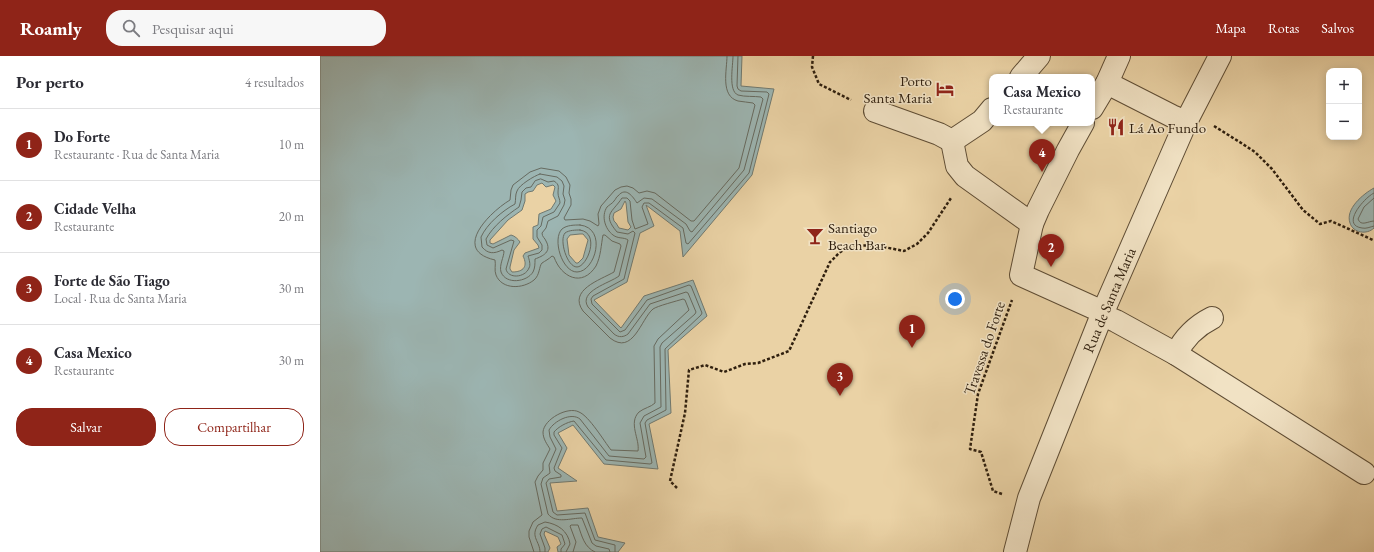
<!DOCTYPE html>
<html lang="pt">
<meta charset="utf-8">
<style>
body{margin:0;font-family:"EB Garamond",serif;background:#f7f7f7;color:#2b2b33}
.controls{position:absolute;right:12px;top:12px;display:grid;overflow:hidden;border-radius:8px;box-shadow:0 2px 10px #0003}
.controls button{width:36px;height:36px;display:grid;place-items:center;padding:0;border:0;border-bottom:1px solid #e1e1e2;background:#fff;color:#2b2b33;font:20px sans-serif}
.you{position:absolute;left:635px;top:243px;width:14px;height:14px;margin:-10px;border:3px solid #fff;border-radius:50%;background:#1a73e8;box-shadow:0 0 0 6px #1a73e833}
.badge{display:grid;place-items:center;width:26px;height:26px;border-radius:50%;background:#8f2418;color:#fff;font-size:13px;font-weight:700}
.pin{position:absolute;translate:-50% -33px;filter:drop-shadow(0 1px 2px #0008)}
.pin::after{content:'';position:absolute;top:21px;width:14px;height:12px;background:inherit;clip-path:polygon(0 0,100% 0,50% 100%)}
.popup{position:absolute;left:669px;top:18px;width:106px;height:52px;box-sizing:border-box;display:grid;place-content:center;border-radius:8px;background:#fff;filter:drop-shadow(0 1px 3px #0005);font-size:13px;white-space:nowrap;color:#7c7c81}
.popup b{font-size:15px;color:#2b2b33}
.popup::after{content:'';position:absolute;left:50%;top:100%;margin-left:-8px;border:8px solid transparent;border-top-color:#fff}
.list{margin:0;padding:0;list-style:none}
h2{display:flex;justify-content:space-between;align-items:center;height:52px;margin:0;padding:0 16px;font-size:17px}
h2 small{font-size:13px;font-weight:400;color:#7c7c81}
.list li{display:grid;grid-template-columns:26px 1fr auto;gap:12px;align-items:center;box-sizing:border-box;height:72px;padding:0 16px;border-top:1px solid #e1e1e2}
.list b{display:block;font-size:15px;white-space:nowrap}
.list p{margin:0;font-size:13px;white-space:nowrap;color:#7c7c81}
.list em{font-size:13px;font-style:normal;color:#7c7c81}
.actions{display:flex;gap:8px;padding:12px 16px}
.actions a{flex:1;padding:9px 0;border:1px solid #8f2418;border-radius:16px;text-align:center;font-size:14px;color:#8f2418}
.actions .main{background:#8f2418;color:#fff}
.icon{flex:none;width:22px;height:22px;fill:none;stroke:currentColor;stroke-width:2;stroke-linecap:round;stroke-linejoin:round}
.map{position:relative;flex:none;width:1054px;height:496px;overflow:hidden}
header{display:flex;align-items:center;gap:24px;box-sizing:border-box;height:56px;padding:0 20px;background:#8f2418;color:#fff}
header strong{font-size:19px}
nav{display:flex;gap:22px;margin-inline-start:auto;font-size:14px}
.search{width:280px;height:36px;background:#f7f7f7;display:flex;align-items:center;gap:10px;box-sizing:border-box;padding:0 14px;border-radius:16px;color:#7c7c81;font-size:15px}
main{display:flex}
aside{flex:1;background:#fff}
.map>svg:first-child{display:block}
</style>
<header>
<strong>Roamly</strong>
<div class="search"><svg class="icon" aria-label="search" viewBox="0 0 24 24"><circle cx="10" cy="10" r="6"/><path d="M15 15l6 6"/></svg>Pesquisar aqui</div>
<nav><a>Mapa</a><a>Rotas</a><a>Salvos</a></nav>
</header>
<main>
<aside>
<h2>Por perto<small>4 resultados</small></h2>
<ul class="list">
<li><span class="badge">1</span><div><b>Do Forte</b><p>Restaurante · Rua de Santa Maria</p></div><em>10 m</em></li>
<li><span class="badge">2</span><div><b>Cidade Velha</b><p>Restaurante</p></div><em>20 m</em></li>
<li><span class="badge">3</span><div><b>Forte de São Tiago</b><p>Local · Rua de Santa Maria</p></div><em>30 m</em></li>
<li><span class="badge">4</span><div><b>Casa Mexico</b><p>Restaurante</p></div><em>30 m</em></li>
</ul>
<div class="actions"><a class="main">Salvar</a><a>Compartilhar</a></div>
</aside>
<div class="map">
<svg width="1054" height="496" viewBox="0 0 1054 496">
<rect width="100%" height="100%" fill="#ead2a5"/>
<filter id="stains"><feTurbulence type="fractalNoise" baseFrequency=".005" numOctaves="4"/><feColorMatrix values="0 0 0 0 .2 0 0 0 0 .09 0 0 0 0 .02 0 0 0 .5 -.17"/></filter>
<radialGradient id="worn" r=".72"><stop offset=".6" stop-color="#630" stop-opacity="0"/><stop offset="1" stop-color="#630" stop-opacity=".3"/></radialGradient>
<g fill="#9cb5b2" stroke="#707970" fill-rule="evenodd">
<path d="M0 0H422L421 30 454 33 432 119 363 201 360 175 326 149 334 170 320 177 307 226 274 244 301 272 324 240 373 224 387 260 348 294 351 357 329 368 338 413 284 408 253 369 238 377 247 392 238 412 257 425 230 427 237 455 268 452 278 481 305 487 298 496H238L237 491 241 488 238 481 225 475 224 478 230 492 228 496H0ZM222 127 226 131 233 129 235 131 233 139 236 145 231 153 219 158 218 169 213 171V183L218 189 219 192 205 197 203 200C208 210 204 216 192 216L190 213V211L194 194 200 186C198 183 195 180 191 179L173 188 170 187V184L188 164 202 154 205 145V138L208 136 213 135 217 129ZM305 145 306 147 308 166 311 171 308 174 299 172 296 167 294 165 293 161 294 157 301 153ZM260 178H263L268 184 263 202 258 207H256L249 199 247 183 250 179Z"/>
<path d="M1054 132V172C1047 179 1033 177 1030 167 1025 153 1043 138 1054 132Z"/>
</g>
<g fill="none" stroke-linecap="round" stroke-linejoin="round">
<g stroke="#666a60" stroke-width="1">
<path d="M220 118 237 121 242 125 244 130 243 138 245 144 244 149 238 160 228 165 226 172 222 177C222 181 225 182 226 185 232 196 223 200 215 203 215 208 215 212 213 216 207 226 186 229 181 216 179 209 184 201 184 195L182 194C174 198 168 198 162 191L161 181C167 168 182 155 195 148 196 143 195 139 197 135 199 129 214 120 220 118Z"/>
<path d="M221 123 228 126 234 125C240 129 238 131 238 137 238 141 240 143 240 147L234 156 223 161 221 170 217 174V181L222 189V194L219 197 208 200C209 203 211 209 209 212 205 222 188 223 186 213L194 185 191 184 173 192 167 189 166 183C173 170 187 159 199 151L201 144 202 136 206 132 211 131 215 125Z"/>
<path d="M1054 137C1045 141 1020 169 1042 172 1046 173 1050 171 1054 170"/>
<path d="M1054 142 1044 151 1038 163C1041 171 1048 165 1054 165"/>
<path d="M260 169C288 172 275 216 257 216 242 216 232 183 242 173 247 169 254 169 260 169Z"/>
<path d="M260 174C281 177 267 211 257 211 247 211 239 184 245 177 249 174 256 174 260 174Z"/>
<path d="M214 496 209 481V475L213 466 222 459 215 426 218 420 223 414V407L230 393C227 388 223 383 223 376 224 363 248 350 259 356 269 360 284 385 291 394L318 395C320 383 308 367 319 356 324 352 331 351 335 347L334 290 338 283 369 254 365 244 363 243C357 245 337 250 333 253 321 263 313 300 290 282L263 255C248 234 280 224 294 216L301 190 300 188 292 185 285 179H283C281 189 281 200 276 210 262 232 241 221 234 201L232 200C229 203 225 205 222 207 219 210 220 219 214 224 203 233 182 234 176 219 174 214 176 209 175 204 131 194 170 156 190 144L191 134 193 129 210 116 221 112 239 115 246 121 250 129 249 137 251 143V149L244 162 245 164 263 163 270 165 278 170 279 168 278 158 281 150 295 134 301 131 307 130 313 132 319 137 327 135 335 137 371 165H374L419 112 435 49 433 47C428 46 423 46 418 45 400 40 407 14 407 0"/>
<path d="M220 496C220 485 210 481 218 469L225 466C238 468 248 475 250 488L246 496"/>
<path d="M225 496V492L220 478 222 473 226 471 242 479 245 488 241 493V496"/>
<path d="M253 496 256 486 250 470 251 469H258C262 480 264 491 275 496"/>
<path d="M290 496 289 493 276 490 272 487 262 462C251 462 236 468 228 458L221 428 223 422 230 417 229 409 236 393 230 381 229 374C234 365 251 356 260 363L289 400 324 403 326 401 320 367 324 360 341 351 340 291 342 287 375 258 376 256 368 237 366 236 330 248 308 278C304 281 299 282 294 278L268 251C258 235 290 227 299 220L308 184C304 181 298 183 293 179 285 173 281 160 287 151 289 149 293 147 294 145 296 143 296 141 298 140 306 130 313 141 317 147L324 142 332 143 366 168 370 175 372 176 424 114 443 43 441 41C434 40 425 41 418 39 408 35 413 10 413 0"/>
<path d="M295 496V489L275 484 265 457 237 459 233 456 226 427 229 423 241 421V419L235 415 234 412 242 392 234 379V376C238 371 247 366 254 365L286 404 330 408 332 407 325 367 327 364 346 354 345 293 381 259 382 257 371 230 369 229 327 244 305 274 300 276 272 248 271 243 273 240 304 223 315 177 313 175 308 178 297 176C282 158 292 157 302 142H307L310 145 312 164 315 173 328 168 322 151 324 147H329L363 172 366 187 368 188 429 117 449 38 447 36 421 35 418 33 417 30 418 0"/>
</g>
<g stroke="#5e4c34" stroke-width="24">
<g id="minor">
<path d="M701 21 719 0"/>
<path d="M787 27 852 60 866 66"/>
<path d="M772 52 787 27 799 0"/>
<path d="M555 55 619 78 632 85"/>
<path d="M763 67 748 94 718 154 712 168 701 219 783 256"/>
<path d="M632 85 637 110 645 120 712 168"/>
<path d="M632 85 662 65 672 53"/>
<path d="M782 259 796 265 856 298 1044 417"/>
<path d="M856 298C864 282 876 270 892 262"/>
<path d="M695 496 709 442 783 256 866 66 900 0"/>
</g>
</g>
<g stroke="#2f1f0e" stroke-width="2.5" stroke-dasharray="3 2" stroke-linecap="butt">
<path d="M493 0 492 11 499 28 531 44"/>
<path d="M894 70 918 85 935 96 952 113 983 154 1000 168 1011 165 1053 184"/>
<path d="M357 432 350 425 365 357 369 314 385 309 404 316 425 308 438 307 469 295 510 206C514 203 517 198 522 195 541 185 564 191 584 195L597 188 608 177 631 142"/>
<path d="M682 438 673 435 661 396 650 393 658 338 692 244"/>
</g>
<use href="#minor" stroke="#f1e2c4" stroke-width="22"/>
</g>
<defs>
<g id="hotel-bare" transform="scale(1.38)"><path d="M-6-4.5h1.5V1H6V5H4.5V3h-9V5H-6ZM-4 0a1.8 1.8 0 1 1 3.6 0ZM.5 0V-2.5h3Q6-2.5 6 0Z" fill="#8f2418" stroke="#f1e2c4" stroke-width="2.5" paint-order="stroke"/></g>
<g id="restaurant-bare" transform="scale(1.38)"><path d="M-5-6h1v4h1v-4h1v4h1v-4h1v5L-1.5 .5V6h-2V.5L-5-1ZM5-6V6H3V1.5H1.5Q1.5-4 5-6Z" fill="#8f2418" stroke="#f1e2c4" stroke-width="2.5" paint-order="stroke"/></g>
<g id="bar-bare" transform="scale(1.38)"><path d="M-6-5H6L.8 .8V4.5H3.5V6h-7V4.5H-.8V.8Z" fill="#8f2418" stroke="#f1e2c4" stroke-width="2.5" paint-order="stroke"/></g>
</defs>
<g fill-rule="evenodd">
<use href="#hotel-bare" x="625" y="33"/>
<use href="#restaurant-bare" x="796" y="71"/>
<use href="#bar-bare" x="495" y="180"/>
</g>
<g text-anchor="middle" dominant-baseline="central" stroke-width="3" stroke-linejoin="round" paint-order="stroke">
<g font-size="15" fill="#2f1f0e" stroke="#f1e2c4" text-anchor="start">
<text x="612" y="24" text-anchor="end">Porto<tspan x="612" dy="17">Santa Maria</tspan></text>
<text x="809" y="71">Lá Ao Fundo</text>
<text x="508" y="171">Santiago<tspan x="508" dy="17">Beach Bar</tspan></text>
</g>
<g font-size="15" fill="#2f1f0e" stroke="#f1e2c4">
<text transform="translate(789 244) rotate(-67)">Rua de Santa Maria</text>
<text transform="translate(664 292) rotate(-71)">Travessa do Forte</text>
</g>
</g>
<rect width="100%" height="100%" filter="url(#stains)"/>
<rect width="100%" height="100%" fill="url(#worn)"/>
</svg>
<div class="controls">
<button>+</button>
<button>−</button>
</div>
<div class="you"></div>
<div class="pin badge" style="left:592px;top:292px">1</div>
<div class="pin badge" style="left:731px;top:211px">2</div>
<div class="pin badge" style="left:520px;top:340px">3</div>
<div class="pin badge" style="left:722px;top:116px">4</div>
<div class="popup"><b>Casa Mexico</b>Restaurante</div>
</div>
</main>
